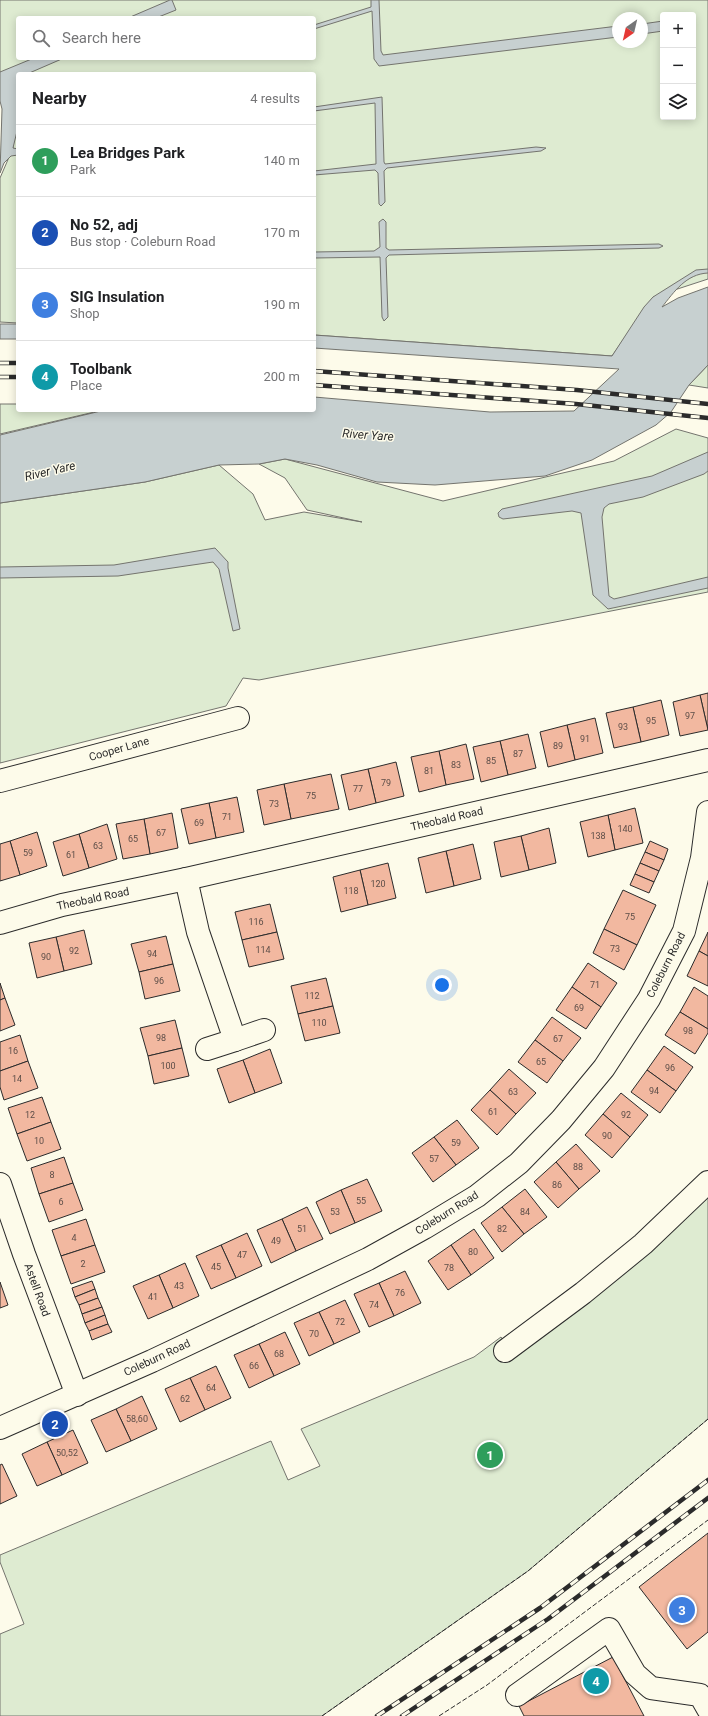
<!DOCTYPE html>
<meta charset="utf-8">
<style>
body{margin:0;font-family:Roboto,sans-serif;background:#f2f2f2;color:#202124}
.controls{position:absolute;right:12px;top:12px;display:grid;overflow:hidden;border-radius:4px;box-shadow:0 2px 10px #0003}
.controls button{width:36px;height:36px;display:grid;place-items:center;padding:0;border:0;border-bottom:1px solid #e0e0e0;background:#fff;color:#202124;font:20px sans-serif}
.compass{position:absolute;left:612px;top:12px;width:36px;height:36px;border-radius:50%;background:#fff;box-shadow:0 2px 10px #0003;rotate:214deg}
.you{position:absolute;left:442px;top:985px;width:14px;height:14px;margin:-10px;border:3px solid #fff;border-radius:50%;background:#1a73e8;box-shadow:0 0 0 6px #1a73e833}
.badge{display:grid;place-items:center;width:26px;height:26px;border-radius:50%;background:#db2777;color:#fff;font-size:13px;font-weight:700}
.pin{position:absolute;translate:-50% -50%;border:2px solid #fff;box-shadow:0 1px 4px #0006}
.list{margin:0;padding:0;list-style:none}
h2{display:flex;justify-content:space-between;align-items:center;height:52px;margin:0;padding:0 16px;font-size:17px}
h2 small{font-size:13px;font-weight:400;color:#757577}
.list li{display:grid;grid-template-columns:26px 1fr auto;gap:12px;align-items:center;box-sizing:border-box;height:72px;padding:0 16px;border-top:1px solid #e0e0e0}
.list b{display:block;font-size:15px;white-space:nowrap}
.list p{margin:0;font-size:13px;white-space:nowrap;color:#757577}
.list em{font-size:13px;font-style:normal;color:#757577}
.icon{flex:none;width:22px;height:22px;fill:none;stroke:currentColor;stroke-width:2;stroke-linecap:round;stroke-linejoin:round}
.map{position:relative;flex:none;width:708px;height:1716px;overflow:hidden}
.search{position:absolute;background:#fff;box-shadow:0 2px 10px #0003;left:16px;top:16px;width:300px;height:44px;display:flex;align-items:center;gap:10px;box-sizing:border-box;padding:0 14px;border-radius:4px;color:#757577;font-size:15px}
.panel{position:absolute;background:#fff;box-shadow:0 2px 10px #0003;left:16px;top:72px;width:300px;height:340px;border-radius:4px}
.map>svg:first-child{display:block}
</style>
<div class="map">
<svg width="708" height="1716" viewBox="0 0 708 1716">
<rect width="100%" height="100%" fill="#fdfbea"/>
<g fill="#deebd1" stroke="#74746e" fill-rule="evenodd">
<path d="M0 0H708V279L653 297 612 356 314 335V74H18V323L0 322V178L13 148 1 72H0ZM663 15H693V117H663ZM18 18H314V58H18ZM618 18H642V42H618Z"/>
<path d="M708 365V388L689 385Z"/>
<path d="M0 404H18V410H103L0 434Z"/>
<path d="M676 429 708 438V592L259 680 243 678 226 706 0 763V503L145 482 219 465 253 494 265 520 304 512 362 522 307 510 285 478 259 464 285 459 443 501 614 461Z"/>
<path d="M708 1185V1419L528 1571 322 1716H0V1634L24 1624 0 1562V1555L271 1441 288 1480 320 1466 301 1429 474 1357 501 1337 509 1349Z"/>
</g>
<g fill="#c7d0d0" stroke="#74746e">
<path d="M170 0H172L176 10 156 18H128Z"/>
<path d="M371 0H379L381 51 383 55 618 26V37L379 66 374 59 372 11 314 29V25L371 7Z"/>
<path d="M663 21V31L642 34V24Z"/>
<path d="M34 58H64L27 74H18V127L13 148 18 149V155L11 156 4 163 0 173 2 109 0 101V72Z"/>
<path d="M382 97 384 162 385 164 536 147 546 148 541 151 387 168 384 171 385 202 381 206 379 204 378 173 375 170 314 175V171L376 164 375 103 314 111V107Z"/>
<path d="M383 219 386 222V248L389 250 659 244 663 246 659 248 389 255 386 258 388 317 384 321 382 317 380 257 314 258V252L374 251 380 247 379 222Z"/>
<path d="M708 269V273C686 274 674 292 662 307L678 298 708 287V365L689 385 671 412 656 425 592 460 545 476 435 485 377 482 317 465 285 459 259 464 219 465 145 482 0 503V435L105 410H314V397L490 412 574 411 619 369 314 348V335L612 356 644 307 653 297 696 270Z"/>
<rect x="0" y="324" width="18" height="15"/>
<path d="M708 452V471L704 474 643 497 609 504 604 508 602 517 609 596 614 599 708 577V588L608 609 593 595 581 513 572 511 503 519 499 517 498 513 502 509 652 476Z"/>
<path d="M215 548 228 562V568L240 629 233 631 219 569 213 562 118 576 0 578V567L114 565Z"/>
</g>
<g fill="#f2b8a0" stroke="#2b2b2b">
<path d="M708 693V730L700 695Z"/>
<path d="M700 695 708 730 680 736 673 702Z"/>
<path d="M661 700 669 735 641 742 633 707Z"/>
<path d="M633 707 641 742 614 748 606 713Z"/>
<path d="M595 718 603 753 575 760 567 725Z"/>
<path d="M567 725 575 760 548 767 540 732Z"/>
<path d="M528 734 536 768 508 775 500 741Z"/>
<path d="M500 741 508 775 481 782 473 747Z"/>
<path d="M466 744 474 779 446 785 439 751Z"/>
<path d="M439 751 446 785 419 792 411 757Z"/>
<path d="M396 762 404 796 376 803 368 769Z"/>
<path d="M368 769 376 803 349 810 341 775Z"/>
<path d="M331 774 339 809 291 819 284 784Z"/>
<path d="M284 784 291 819 264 825 257 790Z"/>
<path d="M237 797 244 832 216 838 209 803Z"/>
<path d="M209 803 216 838 189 844 181 809Z"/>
<path d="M635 808 643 843 615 850 608 815Z"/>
<path d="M172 813 178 848 150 854 144 819Z"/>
<path d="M608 815 615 850 588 857 580 822Z"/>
<path d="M144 819 150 854 123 859 116 824Z"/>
<path d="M107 824 117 859 89 868 79 834Z"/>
<path d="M549 828 556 863 529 870 521 836Z"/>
<path d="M37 832 47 866 20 875 10 841Z"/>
<path d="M79 834 89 868 63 876 53 842Z"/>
<path d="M521 836 529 870 501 877 494 842Z"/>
<path d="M10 841 20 875 0 881V844Z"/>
<path d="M650 841 668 849 664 860 645 852Z"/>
<path d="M473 844 481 879 454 886 446 851Z"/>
<path d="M446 851 454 886 426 893 418 858Z"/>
<path d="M645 852 664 860 659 871 640 863Z"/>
<path d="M388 863 396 898 368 905 360 870Z"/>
<path d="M640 863 659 871 654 882 635 874Z"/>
<path d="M360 870 368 905 341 912 333 877Z"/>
<path d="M635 874 654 882 649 893 630 885Z"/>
<path d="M623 890 656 905 637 945 604 929Z"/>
<path d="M270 904 277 932 242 940 235 912Z"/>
<path d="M604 929 637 945 624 970 593 953Z"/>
<path d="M84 930 92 964 64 971 56 937Z"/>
<path d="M277 932 284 959 249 967 242 940Z"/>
<path d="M708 932V956L699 951Z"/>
<path d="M166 936 173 964 139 972 131 944Z"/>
<path d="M56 937 64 971 37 978 29 943Z"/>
<path d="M699 951 708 956V986L687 976Z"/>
<path d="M588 963 617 983 601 1007 572 987Z"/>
<path d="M173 964 180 991 145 999 139 972Z"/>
<path d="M326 978 333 1006 298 1014 291 986Z"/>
<path d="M0 983 5 998 0 1000Z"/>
<path d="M572 987 601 1007 586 1029 556 1010Z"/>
<path d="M694 987 708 996V1029L680 1012Z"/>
<path d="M5 998 15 1025 0 1031V1000Z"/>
<path d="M333 1006 340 1033 305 1041 298 1014Z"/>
<path d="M680 1012 708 1029V1033L695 1054 665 1035Z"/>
<path d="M552 1017 581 1038 563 1061 535 1040Z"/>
<path d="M175 1020 182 1048 148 1056 140 1028Z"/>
<path d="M20 1035 28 1061 0 1071V1042Z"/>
<path d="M535 1040 563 1061 547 1083 518 1062Z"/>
<path d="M664 1046 693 1067 676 1091 647 1070Z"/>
<path d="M182 1048 189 1076 154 1084 148 1056Z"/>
<path d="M270 1049 282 1083 255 1093 243 1060Z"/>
<path d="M243 1060 255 1093 229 1103 217 1069Z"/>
<path d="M28 1061 38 1088 4 1100 0 1087V1071Z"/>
<path d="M509 1069 536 1093 516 1114 490 1090Z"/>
<path d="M647 1070 676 1091 660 1113 631 1092Z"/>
<path d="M490 1090 516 1114 497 1135 471 1110Z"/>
<path d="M621 1093 648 1115 630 1137 603 1114Z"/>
<path d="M42 1097 51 1122 17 1134 8 1108Z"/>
<path d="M603 1114 630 1137 612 1158 585 1135Z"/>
<path d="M457 1120 479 1148 456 1165 434 1137Z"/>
<path d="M51 1122 61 1149 27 1161 17 1134Z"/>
<path d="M434 1137 456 1165 433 1182 412 1153Z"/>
<path d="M576 1144 600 1171 579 1189 556 1162Z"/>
<path d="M64 1157 73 1183 39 1194 31 1168Z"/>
<path d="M556 1162 579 1189 558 1208 534 1182Z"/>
<path d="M367 1179 382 1211 355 1223 341 1190Z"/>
<path d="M73 1183 83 1210 49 1222 39 1194Z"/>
<path d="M525 1189 547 1217 524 1234 502 1207Z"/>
<path d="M341 1190 355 1223 330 1234 316 1202Z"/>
<path d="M307 1207 323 1239 296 1251 282 1219Z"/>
<path d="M502 1207 524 1234 502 1252 481 1223Z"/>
<path d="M86 1219 95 1245 61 1256 52 1230Z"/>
<path d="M282 1219 296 1251 271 1263 257 1230Z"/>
<path d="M474 1229 494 1258 471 1275 451 1245Z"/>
<path d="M247 1233 262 1266 236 1278 221 1245Z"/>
<path d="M95 1245 105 1272 71 1284 61 1256Z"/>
<path d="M221 1245 236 1278 211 1289 196 1256Z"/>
<path d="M451 1245 471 1275 448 1290 428 1261Z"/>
<path d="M185 1263 199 1296 173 1308 159 1275Z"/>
<path d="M405 1271 421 1303 394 1316 379 1283Z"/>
<path d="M159 1275 173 1308 148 1319 133 1286Z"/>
<path d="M92 1281 95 1289 75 1297 72 1288Z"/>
<path d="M0 1282 8 1305 0 1308Z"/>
<path d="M379 1283 394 1316 369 1327 354 1294Z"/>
<path d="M95 1289 98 1298 79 1305 75 1297Z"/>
<path d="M98 1298 102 1307 82 1314 79 1305Z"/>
<path d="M345 1300 360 1332 334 1344 319 1312Z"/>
<path d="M102 1307 105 1315 85 1323 82 1314Z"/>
<path d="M319 1312 334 1344 309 1356 294 1323Z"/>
<path d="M105 1315 108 1324 89 1331 85 1323Z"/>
<path d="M108 1324 112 1332 92 1340 89 1331Z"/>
<path d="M285 1332 300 1364 274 1376 259 1344Z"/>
<path d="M259 1344 274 1376 249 1388 234 1355Z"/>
<path d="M216 1366 231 1398 205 1410 190 1378Z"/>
<path d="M190 1378 205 1410 180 1422 165 1389Z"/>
<path d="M142 1396 157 1429 131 1441 116 1409Z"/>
<path d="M116 1409 131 1441 106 1452 91 1420Z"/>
<path d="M73 1430 88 1463 62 1475 47 1442Z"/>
<path d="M47 1442 62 1475 37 1486 22 1454Z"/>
<path d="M2 1464 17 1496 0 1504V1465Z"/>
<path d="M708 1533V1632L687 1649 639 1587Z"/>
<path d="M613 1657 644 1716H524L519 1706Z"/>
</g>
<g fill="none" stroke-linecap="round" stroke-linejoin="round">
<g stroke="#2b2b2b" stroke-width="24">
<g id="minor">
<path d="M0 781 238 718"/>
<path d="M186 879 198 932 235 1040 207 1049"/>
<path d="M0 923 62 905 186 879 708 760"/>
<path d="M235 1040 264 1030"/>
<path d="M0 1184 24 1254 77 1395"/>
<path d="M505 1351 583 1293 643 1244 708 1182"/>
<path d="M0 1428 152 1361 368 1259 424 1228 477 1196 519 1163 561 1120 604 1068 649 999 684 931 702 858 708 812"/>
<path d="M517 1695 609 1629 635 1674 651 1688 700 1695 708 1709"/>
</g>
</g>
<use href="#minor" stroke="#fdfbea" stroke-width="22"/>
<g stroke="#2b2b2b" stroke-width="4.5">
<g id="rail">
<path d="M0 363H18"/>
<path d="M314 371 577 390 708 404"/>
<path d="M0 377H18"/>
<path d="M314 385 576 404 708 418"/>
<path d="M377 1716 540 1608 708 1480"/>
<path d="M402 1716 548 1619 708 1498"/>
</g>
</g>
<use href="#rail" stroke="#fdfbea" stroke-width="3" stroke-dasharray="9" stroke-linecap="butt"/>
<g stroke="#2b2b2b" stroke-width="1" stroke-dasharray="5 2" stroke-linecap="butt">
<path d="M322 1716 528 1571 708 1419"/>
<path d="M439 1716 487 1685 708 1520"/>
</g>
</g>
<g text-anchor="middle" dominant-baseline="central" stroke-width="3" stroke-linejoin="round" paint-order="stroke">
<g font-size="9" fill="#5d4e48">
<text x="690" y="716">97</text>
<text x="651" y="721">95</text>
<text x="623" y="727">93</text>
<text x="585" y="739">91</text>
<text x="558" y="746">89</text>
<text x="518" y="754">87</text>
<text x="491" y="761">85</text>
<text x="456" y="765">83</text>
<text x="429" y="771">81</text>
<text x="386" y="783">79</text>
<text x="358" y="789">77</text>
<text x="311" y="796">75</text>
<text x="274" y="804">73</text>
<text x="227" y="817">71</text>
<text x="199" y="823">69</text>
<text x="625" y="829">140</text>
<text x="161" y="833">67</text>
<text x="598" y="836">138</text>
<text x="133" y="839">65</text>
<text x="98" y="846">63</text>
<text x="28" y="853">59</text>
<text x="71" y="855">61</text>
<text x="378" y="884">120</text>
<text x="351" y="891">118</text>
<text x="630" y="917">75</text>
<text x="256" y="922">116</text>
<text x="615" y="949">73</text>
<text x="263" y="950">114</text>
<text x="74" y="951">92</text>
<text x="152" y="954">94</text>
<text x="46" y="957">90</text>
<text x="159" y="981">96</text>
<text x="595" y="985">71</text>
<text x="312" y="996">112</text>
<text x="579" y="1008">69</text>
<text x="319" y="1023">110</text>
<text x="688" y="1031">98</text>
<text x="161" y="1038">98</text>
<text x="558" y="1039">67</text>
<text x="13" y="1051">16</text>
<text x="541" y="1062">65</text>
<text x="168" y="1066">100</text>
<text x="670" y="1068">96</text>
<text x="17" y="1079">14</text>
<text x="654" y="1091">94</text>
<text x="513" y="1092">63</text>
<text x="493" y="1112">61</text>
<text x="30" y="1115">12</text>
<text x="626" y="1115">92</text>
<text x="607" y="1136">90</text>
<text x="39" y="1141">10</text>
<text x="456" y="1143">59</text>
<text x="434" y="1159">57</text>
<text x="578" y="1167">88</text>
<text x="52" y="1175">8</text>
<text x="557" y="1185">86</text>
<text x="361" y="1201">55</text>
<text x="61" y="1202">6</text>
<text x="335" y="1212">53</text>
<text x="525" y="1212">84</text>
<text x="302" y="1229">51</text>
<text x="502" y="1229">82</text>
<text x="74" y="1238">4</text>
<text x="276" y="1241">49</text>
<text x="473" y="1252">80</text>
<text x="242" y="1255">47</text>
<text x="83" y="1264">2</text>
<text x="216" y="1267">45</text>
<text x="449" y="1268">78</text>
<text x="179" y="1286">43</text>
<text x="400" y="1293">76</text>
<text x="153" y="1297">41</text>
<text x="374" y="1305">74</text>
<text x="340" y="1322">72</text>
<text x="314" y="1334">70</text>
<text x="279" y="1354">68</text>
<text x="254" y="1366">66</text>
<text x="211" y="1388">64</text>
<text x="185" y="1399">62</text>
<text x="137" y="1419">58,60</text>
<text x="67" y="1453">50,52</text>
</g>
<g font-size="11" fill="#2b2b2b" stroke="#fdfbea">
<text transform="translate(119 749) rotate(-16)">Cooper Lane</text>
<text transform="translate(447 819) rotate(-13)">Theobald Road</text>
<text transform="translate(93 899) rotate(-12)">Theobald Road</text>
<text transform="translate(666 965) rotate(-63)">Coleburn Road</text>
<text transform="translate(447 1213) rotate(-32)">Coleburn Road</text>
<text transform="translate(37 1290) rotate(70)">Astell Road</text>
<text transform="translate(157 1358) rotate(-25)">Coleburn Road</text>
</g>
<g font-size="12" font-style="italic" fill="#2b2b2b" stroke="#fdfbea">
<text transform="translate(368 435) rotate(4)">River Yare</text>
<text transform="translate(50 471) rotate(-13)">River Yare</text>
</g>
</g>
</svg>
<div class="controls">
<button>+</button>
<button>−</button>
<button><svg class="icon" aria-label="layers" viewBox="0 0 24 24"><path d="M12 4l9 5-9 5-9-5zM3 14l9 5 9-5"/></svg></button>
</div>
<svg class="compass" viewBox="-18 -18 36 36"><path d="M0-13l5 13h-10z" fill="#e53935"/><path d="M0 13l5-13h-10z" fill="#757577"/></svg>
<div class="you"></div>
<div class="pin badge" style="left:490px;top:1455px;background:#2e9e5b">1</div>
<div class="pin badge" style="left:55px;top:1424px;background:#1a4fb4">2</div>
<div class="pin badge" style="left:682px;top:1610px;background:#3f7fe0">3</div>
<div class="pin badge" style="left:596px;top:1681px;background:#0f9aa8">4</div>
<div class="search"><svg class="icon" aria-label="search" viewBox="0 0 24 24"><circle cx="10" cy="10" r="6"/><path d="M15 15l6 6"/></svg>Search here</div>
<section class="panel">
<h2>Nearby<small>4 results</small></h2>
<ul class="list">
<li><span class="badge" style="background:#2e9e5b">1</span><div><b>Lea Bridges Park</b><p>Park</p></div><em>140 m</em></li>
<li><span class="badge" style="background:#1a4fb4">2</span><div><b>No 52, adj</b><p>Bus stop · Coleburn Road</p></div><em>170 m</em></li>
<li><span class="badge" style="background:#3f7fe0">3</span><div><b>SIG Insulation</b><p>Shop</p></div><em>190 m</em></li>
<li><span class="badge" style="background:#0f9aa8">4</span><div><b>Toolbank</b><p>Place</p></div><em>200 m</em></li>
</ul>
</section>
</div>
